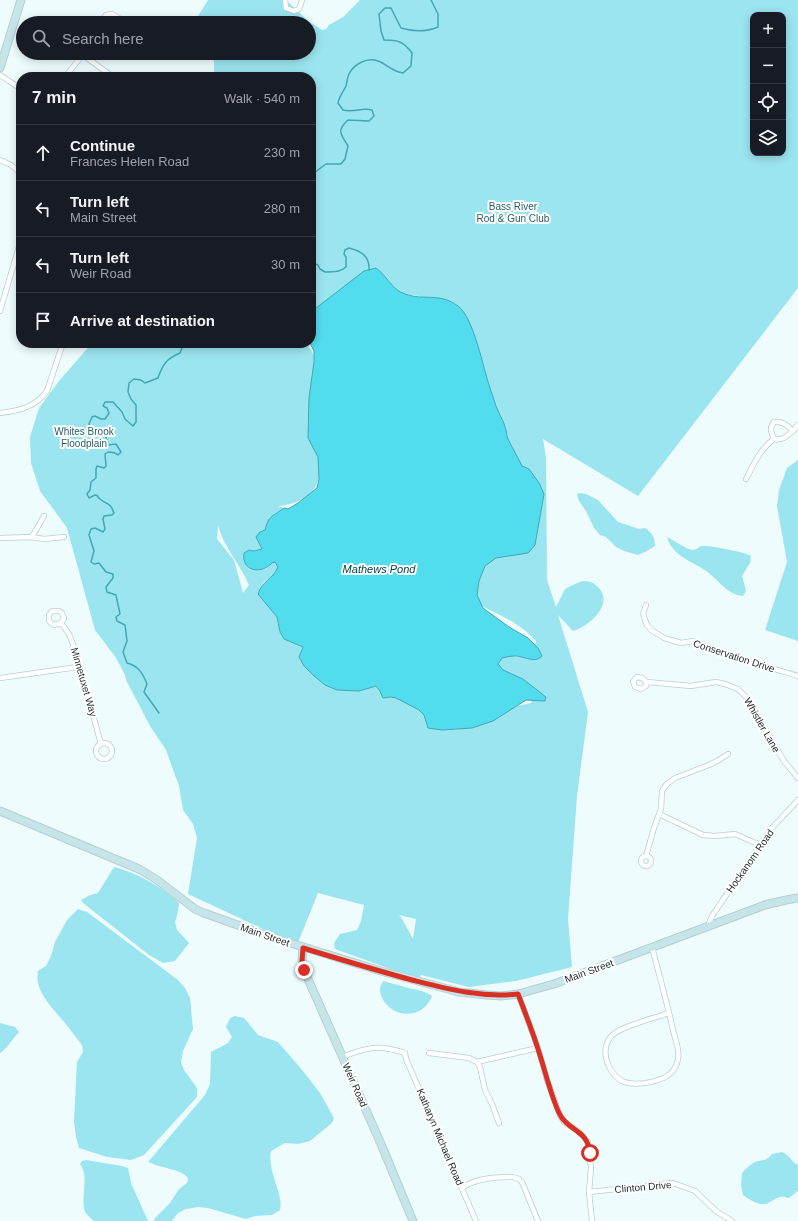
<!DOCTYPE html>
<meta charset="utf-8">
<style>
body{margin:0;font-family:Helvetica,sans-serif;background:#20242c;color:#f1f3f6}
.controls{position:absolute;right:12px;top:12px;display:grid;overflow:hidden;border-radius:8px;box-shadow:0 2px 10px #0003}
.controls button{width:36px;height:36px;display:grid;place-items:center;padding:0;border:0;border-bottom:1px solid #363941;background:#171b24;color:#f1f3f6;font:20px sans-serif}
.stop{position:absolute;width:12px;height:12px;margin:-9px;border:3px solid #d93025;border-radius:50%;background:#fff}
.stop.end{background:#d93025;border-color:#fff;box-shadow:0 1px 4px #0008}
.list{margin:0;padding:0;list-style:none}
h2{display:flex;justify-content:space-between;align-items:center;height:52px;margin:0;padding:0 16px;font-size:17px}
h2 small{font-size:13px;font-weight:400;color:#9ea1a6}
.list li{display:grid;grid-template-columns:26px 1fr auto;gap:12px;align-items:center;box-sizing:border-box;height:56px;padding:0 16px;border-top:1px solid #363941}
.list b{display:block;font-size:15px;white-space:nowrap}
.list p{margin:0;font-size:13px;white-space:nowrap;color:#9ea1a6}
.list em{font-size:13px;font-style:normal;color:#9ea1a6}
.icon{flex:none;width:22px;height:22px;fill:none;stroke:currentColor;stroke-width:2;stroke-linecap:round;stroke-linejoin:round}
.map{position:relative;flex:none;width:798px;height:1221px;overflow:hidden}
.search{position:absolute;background:#171b24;box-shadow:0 2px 10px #0003;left:16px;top:16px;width:300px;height:44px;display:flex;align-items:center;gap:10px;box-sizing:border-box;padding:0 14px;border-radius:22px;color:#9ea1a6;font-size:15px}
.panel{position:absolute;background:#171b24;box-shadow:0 2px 10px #0003;left:16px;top:72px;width:300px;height:276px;border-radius:16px}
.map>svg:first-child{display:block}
</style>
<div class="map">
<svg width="798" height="1221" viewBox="0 0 798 1221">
<rect width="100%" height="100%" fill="#eefcfe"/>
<g fill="#9be5f0" fill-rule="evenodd">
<path d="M208 0H286L307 20 322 30 326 29 329 25 343 17 360 0H798V288L638 496 543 439 546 457 547 580 556 607 565 589C571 586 579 581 585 581 591 581 595 584 599 588 614 604 589 627 573 631L558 615 588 712 577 796 568 919 572 967 516 981 469 987 421 975 420 977H413L335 949 334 943 340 934 357 930 361 921 364 905 318 893 297 945 188 894 197 838 193 824 183 810 179 786 166 750 150 726 126 680 125 675 116 658 95 630 67 528 40 491 31 463 30 437 39 408 59 381 92 343H306C327 367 310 394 308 420 307 430 314 440 317 449 327 482 312 503 278 506L284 508C274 517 269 514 265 530L260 532 258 542 262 549 254 551 262 570 267 568 272 563 275 562 278 567C273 580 269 576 262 584 260 587 259 591 258 593L277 617 280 632 284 639 303 647 299 657 304 666 313 675 350 690 359 691 376 686 380 691 383 698 391 697 396 698 419 710 424 715 428 725 439 728 456 730 473 720 499 710 531 703 537 690 523 679 512 676H486L502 655 519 657 532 653 536 641C521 624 498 614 478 604L471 581 516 456 442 311 420 296 394 294 311 313V77H214V61L205 53H309V23H196L198 16ZM753 15H783V153H753ZM218 525C224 548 240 564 249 585L243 593 234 560 217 539ZM399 915 416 919 413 939 401 917Z"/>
<path d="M798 460V641L765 630 787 562 777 506 779 490 787 468Z"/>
<path d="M580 493 586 494 598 500 618 522 639 529 645 528C652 533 655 537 655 546L645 552 638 555 624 551 616 547 606 537 600 535 594 528 586 511 579 501 577 494Z"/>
<path d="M667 537C673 540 688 550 693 550 696 550 698 547 702 546 709 545 746 552 751 556L750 563 742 576 746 591 743 596C726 595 717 577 703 569 689 560 672 555 667 537Z"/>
<path d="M114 867C137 873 161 886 179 903L178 912 175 922 177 930 189 943 175 961 163 963 149 955 83 903 81 900 90 895 98 893Z"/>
<path d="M78 909 87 912 178 980 185 988 190 998 193 1029 183 1051 181 1062 184 1070 197 1088V1097L144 1155 131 1160 107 1157 79 1148 76 1137 74 1122 77 1062 83 1052 82 1045C76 1038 71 1030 65 1023 53 1008 34 992 38 971L46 966 51 956 55 942 67 920Z"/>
<path d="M383 981C390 983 398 985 405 987 415 990 423 990 432 996 425 1016 400 1020 386 1004 383 1000 380 995 380 989 380 987 382 983 383 981Z"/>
<path d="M235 1016 244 1018 258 1035 278 1042 303 1071 320 1093 334 1118 332 1123 310 1141 298 1144 285 1143 271 1151C267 1173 284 1193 280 1210L272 1215 255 1216 246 1219 208 1208 198 1207 186 1209 178 1213 172 1221H155L154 1219 170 1203 179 1189 187 1183 188 1178C182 1169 159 1168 148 1162L205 1095 210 1084 211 1052 228 1043 232 1037 226 1027 230 1018Z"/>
<path d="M0 1023 15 1027 19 1032C12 1039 8 1048 0 1053Z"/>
<path d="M782 1152C790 1155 791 1162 798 1165V1191L789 1198C778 1195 778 1198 770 1202 762 1208 750 1200 743 1195L741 1185 742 1173C745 1170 748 1166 752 1164 760 1158 764 1164 772 1154Z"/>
<path d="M86 1160 122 1166 128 1168 131 1183 148 1221H94C91 1218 87 1215 85 1212 80 1197 90 1177 80 1164L82 1161Z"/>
</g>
<path fill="#52ddef" stroke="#43a7b4" d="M376 268C388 277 392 290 405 294 424 301 439 292 458 306 474 318 483 368 490 388 493 396 495 405 499 413 501 418 504 422 505 427 507 431 506 435 508 439 512 448 518 457 522 466L529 469 539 483 544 494 535 545 528 553 496 558 485 566 479 581 477 595 483 608 509 627 528 638 538 648 542 656C535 664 524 656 515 656 511 656 506 657 502 658L498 664 503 670 523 679 546 697 545 701 526 700 493 721 472 728 442 730 428 728 424 715 419 710 396 698 391 697 383 698 380 691 376 686 359 691 337 690 325 685 313 675 304 666 299 657 303 647 284 639 280 632 277 617 258 594C263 579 272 581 278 567L275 562 272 563C261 575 241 571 244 553L249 550 254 551 262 549 256 537 260 532 265 530C269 514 273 517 284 508L288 509 298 503 317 488 319 479 318 457 308 438 309 398 314 362V351L310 343 311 312 364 271Z"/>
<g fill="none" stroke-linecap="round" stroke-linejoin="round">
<g stroke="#43a7b4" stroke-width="1.5">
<path d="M311 175 326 164H341L345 159 348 146C341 134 336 131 348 120L369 121 374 116 372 110C362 107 355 113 343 110L338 103C339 97 343 92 346 86 347 82 347 78 349 74 354 64 367 57 378 61 387 64 392 72 403 73L411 66 412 53C403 41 398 40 384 40L381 31 379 14 385 8H391L401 28C414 32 426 32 438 27V14L431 0"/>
<path d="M311 224V227"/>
<path d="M311 261 313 263 318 265 320 269 325 272C333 271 339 273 346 267V257L344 254 345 250 349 248C361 251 370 256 369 270"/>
<path d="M159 713 144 692 147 684C143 674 139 666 127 663L123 652 127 641 125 625 117 621 116 617 120 614 116 595 107 592 106 587 113 578V574L106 572 99 563 94 564 91 562 94 551 89 535 91 529 95 528 103 532 105 529 103 519 104 516 112 515 114 513C110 502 107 505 100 499 95 495 101 497 95 495L89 498 87 494 90 490 91 482 96 478V469L97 466 104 468 106 466 105 454 108 452C112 452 115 452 118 455L121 452 116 444 109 445C106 440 106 434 102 429L93 430 91 429 89 424 92 417 95 416 101 419H105L109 413 107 408 103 406 105 402H113L122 412 125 419 133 426 136 422V405L131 399 128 392 129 383 134 379 141 380 145 383 158 378C163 364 166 359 180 353L183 345 182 343"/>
</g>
<g stroke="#b8d0d3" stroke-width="6">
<g id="street">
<path d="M285 0 286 8 294 11 299 9 302 0"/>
<path d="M103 23V19L106 15 112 14 119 18V23"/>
<path d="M83 55 113 77"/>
<path d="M0 75 21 89"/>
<path d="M65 77 84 53"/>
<path d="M0 160 11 165 21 173"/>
<path d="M0 311 21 240"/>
<path d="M0 413C18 411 36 407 47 391L63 343"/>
<path d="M793 431 798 425"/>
<path d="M746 479C754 464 760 449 774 439 782 441 787 436 793 431 787 425 782 421 774 422 769 428 771 432 774 439"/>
<path d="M32 537 44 516"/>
<path d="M0 538 32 537 44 539 64 537"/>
<path d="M646 605 643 614 647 625 651 630 664 638 681 643 693 641 741 659 798 676"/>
<path d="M61 623 64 618 62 613 59 611H52L49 615V621L54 625 61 623 69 634 73 644 78 667 90 704 101 744"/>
<path d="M0 678 78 667"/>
<path d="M647 682 646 686 641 689 635 687 633 681 637 677 642 678 647 682 691 686 716 682 725 684 738 689 747 698 784 761 798 778"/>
<circle cx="104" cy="751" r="8"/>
<path d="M659 814 703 835 715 836 735 834 760 845"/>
<circle cx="646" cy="861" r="5"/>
<path d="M646 856 654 828 661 809 662 791 666 785 675 778 709 765 719 760 728 754"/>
<path d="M708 926 712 916 760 845 772 828 798 800"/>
<path d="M652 947C659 975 667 1002 673 1030 675 1039 680 1050 678 1059 677 1064 675 1069 671 1073 662 1082 634 1087 622 1081 606 1072 598 1045 615 1033 626 1025 655 1018 669 1013"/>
<path d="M518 994 538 1048 547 1080 560 1115 564 1122 578 1131 588 1142 591 1168 589 1192 592 1221"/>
<path d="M429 1053 469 1058 477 1062 538 1048"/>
<path d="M342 1057C368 1047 378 1044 405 1053L406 1059 476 1221"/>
<path d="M477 1062 480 1067 485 1090 492 1104 499 1123"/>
<path d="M462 1188C476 1178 496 1177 513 1177L519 1179 522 1182 538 1221"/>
<path d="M589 1192 673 1183 695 1191 716 1211 732 1221"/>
</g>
</g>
<g stroke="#b8d0d3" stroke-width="9">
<g id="secondary">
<path d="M0 68 21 0"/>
<path d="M0 811 139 869 157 880 195 909 204 913 271 937 381 971 459 992 487 995 501 996 518 994 554 984 765 905 786 900 798 898"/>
<path d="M303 947 302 961 304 970 381 1144 413 1221"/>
</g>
</g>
<use href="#street" stroke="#fff" stroke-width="4.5"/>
<use href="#secondary" stroke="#c6e5e9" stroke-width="7"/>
</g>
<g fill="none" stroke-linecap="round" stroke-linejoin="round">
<path stroke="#d93025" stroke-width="5" d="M304 970 302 961 303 948C339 959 375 970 412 980 448 989 481 998 518 994 525 1012 532 1030 538 1049 545 1070 550 1093 559 1113 568 1132 587 1128 590 1153"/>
</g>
<g text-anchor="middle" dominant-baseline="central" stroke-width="4" stroke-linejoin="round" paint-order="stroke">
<g font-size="10" fill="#276068" stroke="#fff">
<text x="513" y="206">Bass River<tspan x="513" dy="12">Rod &amp; Gun Club</tspan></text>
<text x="84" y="431">Whites Brook<tspan x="84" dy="12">Floodplain</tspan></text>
</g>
<g font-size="10" fill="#1f2829" stroke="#fff">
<text transform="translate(734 656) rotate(18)">Conservation Drive</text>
<text transform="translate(84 682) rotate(74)">Minnetuxet Way</text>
<text transform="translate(762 725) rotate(60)">Whistler Lane</text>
<text transform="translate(750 861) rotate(-55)">Hockanom Road</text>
<text transform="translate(265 935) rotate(19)">Main Street</text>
<text transform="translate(589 971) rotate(-20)">Main Street</text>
<text transform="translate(355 1085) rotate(66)">Weir Road</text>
<text transform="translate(440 1137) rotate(67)">Katharyn Michael Road</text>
<text transform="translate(643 1187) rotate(-5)">Clinton Drive</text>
</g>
<g font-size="11" font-style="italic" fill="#004249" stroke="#fff">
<text x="379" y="569">Mathews Pond</text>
</g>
</g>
</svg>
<div class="controls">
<button>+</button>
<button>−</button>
<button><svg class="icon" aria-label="locate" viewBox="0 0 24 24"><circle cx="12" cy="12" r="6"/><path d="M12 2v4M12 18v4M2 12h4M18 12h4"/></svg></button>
<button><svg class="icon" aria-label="layers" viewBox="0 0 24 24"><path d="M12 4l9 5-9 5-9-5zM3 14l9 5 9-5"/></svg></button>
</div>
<div class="stop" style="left:590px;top:1153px"></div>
<div class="stop end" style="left:304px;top:970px"></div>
<div class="search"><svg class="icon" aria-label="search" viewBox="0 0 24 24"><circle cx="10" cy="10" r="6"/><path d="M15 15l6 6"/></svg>Search here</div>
<section class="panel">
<h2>7 min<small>Walk · 540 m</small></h2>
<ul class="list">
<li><svg class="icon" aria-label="ahead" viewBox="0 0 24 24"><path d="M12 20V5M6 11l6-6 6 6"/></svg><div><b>Continue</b><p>Frances Helen Road</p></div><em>230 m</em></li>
<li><svg class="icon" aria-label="left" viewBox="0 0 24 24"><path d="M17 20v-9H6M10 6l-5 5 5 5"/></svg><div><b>Turn left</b><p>Main Street</p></div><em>280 m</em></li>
<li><svg class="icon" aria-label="left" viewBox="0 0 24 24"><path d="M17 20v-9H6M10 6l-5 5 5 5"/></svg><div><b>Turn left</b><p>Weir Road</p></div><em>30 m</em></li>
<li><svg class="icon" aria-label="arrive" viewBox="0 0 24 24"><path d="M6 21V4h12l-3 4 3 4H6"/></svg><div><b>Arrive at destination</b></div></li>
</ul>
</section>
</div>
